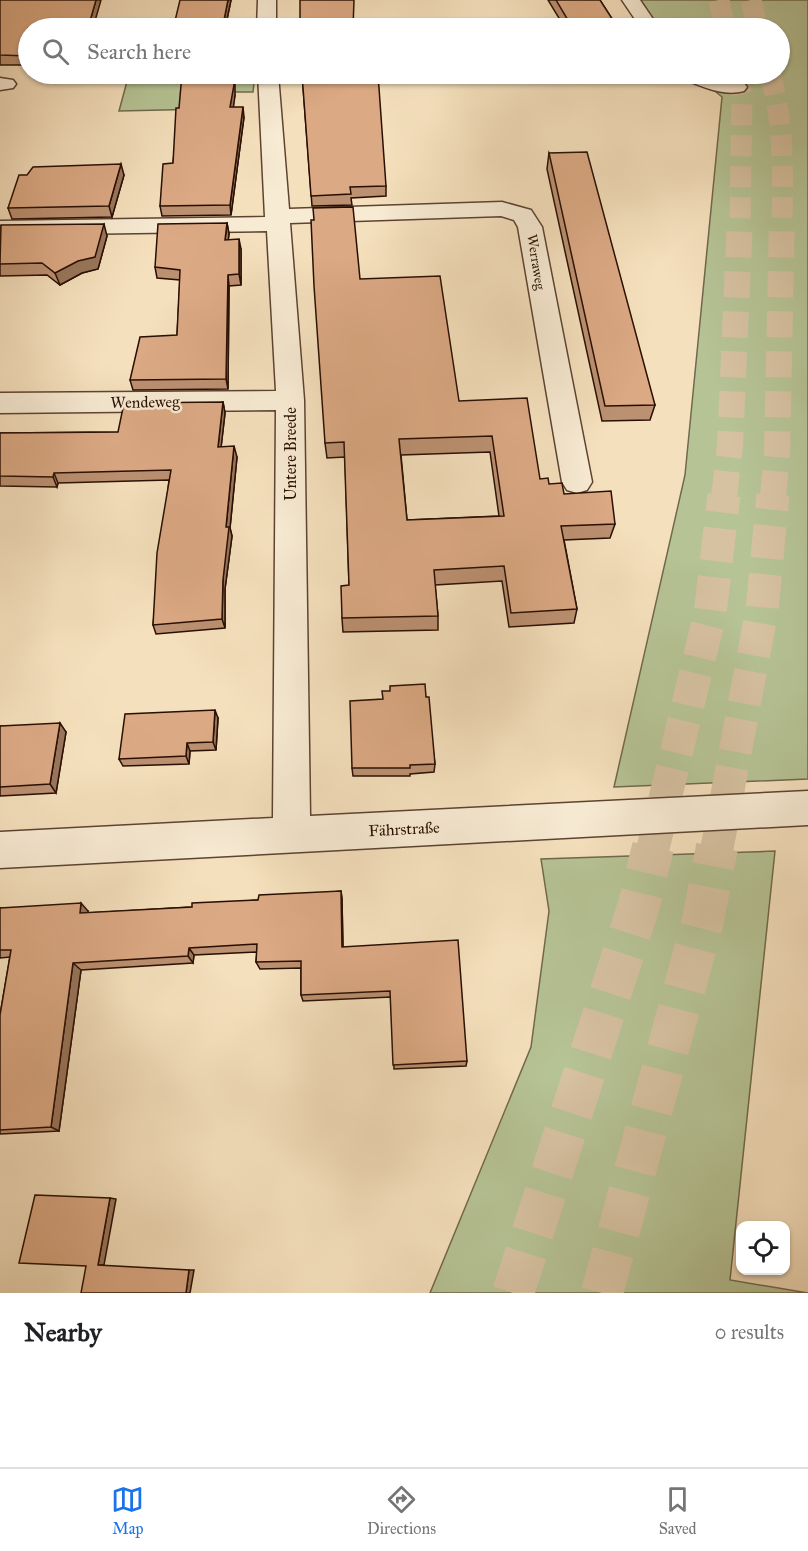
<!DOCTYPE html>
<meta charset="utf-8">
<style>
body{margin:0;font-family:"IM FELL Great Primer",serif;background:#f6f6f6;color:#202124}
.controls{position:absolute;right:18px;bottom:18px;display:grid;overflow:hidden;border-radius:12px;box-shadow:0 2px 4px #0004}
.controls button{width:54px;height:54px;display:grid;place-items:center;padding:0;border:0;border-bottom:2px solid #e0e0e0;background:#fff;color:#202124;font:30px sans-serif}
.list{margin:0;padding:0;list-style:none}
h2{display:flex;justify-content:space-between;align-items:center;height:78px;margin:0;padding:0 24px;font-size:26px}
h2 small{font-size:20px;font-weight:400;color:#757577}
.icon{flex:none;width:33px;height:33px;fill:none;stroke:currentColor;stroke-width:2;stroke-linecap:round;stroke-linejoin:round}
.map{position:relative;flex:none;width:808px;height:1293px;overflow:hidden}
.search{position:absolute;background:#fff;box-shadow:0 2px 4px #0004;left:18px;right:18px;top:18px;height:66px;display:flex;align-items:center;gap:15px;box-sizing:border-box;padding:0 21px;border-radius:33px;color:#757577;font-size:22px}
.sheet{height:174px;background:#fff}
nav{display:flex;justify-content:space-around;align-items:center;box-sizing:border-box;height:84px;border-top:2px solid #e0e0e0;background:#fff;font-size:16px;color:#757577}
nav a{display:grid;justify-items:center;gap:3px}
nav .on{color:#1a73e8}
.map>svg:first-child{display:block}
</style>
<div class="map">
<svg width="808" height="1293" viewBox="0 0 808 1293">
<rect width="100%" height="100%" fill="#f5e0bd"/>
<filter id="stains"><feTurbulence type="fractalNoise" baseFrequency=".00333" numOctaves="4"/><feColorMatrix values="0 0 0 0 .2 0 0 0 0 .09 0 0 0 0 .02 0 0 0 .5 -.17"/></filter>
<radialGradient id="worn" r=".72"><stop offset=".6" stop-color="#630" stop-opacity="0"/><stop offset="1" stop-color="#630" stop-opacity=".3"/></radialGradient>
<g fill="#b6c395" stroke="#70694c" stroke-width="1.5">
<path d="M633 0H808V779L614 787 685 475 722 97 695 74H780V28H652Z"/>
<path d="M129 74H255L253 92H210L207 109 119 111Z"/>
<path d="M775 851 730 1280 808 1293H430L531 1047 549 911 541 859Z"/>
</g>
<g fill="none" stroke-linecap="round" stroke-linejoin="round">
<g stroke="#d6c1a1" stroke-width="21" stroke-dasharray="21 10" stroke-linecap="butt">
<path d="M719 0 725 28"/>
<path d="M751 0 758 28"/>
<path d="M736 74 742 97 740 219"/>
<path d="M770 74C784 121 783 171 782 219"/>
</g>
<g stroke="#d6c1a1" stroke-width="26" stroke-dasharray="26 14" stroke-linecap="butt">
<path d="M724 497 730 446 740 218"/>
<path d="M773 497 777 453 782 218"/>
</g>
<g stroke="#d6c1a1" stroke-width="33" stroke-dasharray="33 16" stroke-linecap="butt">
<path d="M653 848 710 614 724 495"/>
<path d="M717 848 762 610 773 495"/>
</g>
<g stroke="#d6c1a1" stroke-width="42" stroke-dasharray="42 21" stroke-linecap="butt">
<path d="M513 1293 639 905 653 847"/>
<path d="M602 1293 703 920 717 847"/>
</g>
<g stroke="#5c4332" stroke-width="3">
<g id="minor">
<path d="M258 0H276V28H257Z"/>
<path d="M622 0H640L659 28H641Z"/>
<path d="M258 74H278L289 209 502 202 531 210 542 227 592 482 587 490 577 493 567 490 562 482 518 227 514 220 501 216 290 223 304 400 310 816 808 791V825L0 868V832L273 818 276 410 0 413V393L276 391 267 231 0 235V221L265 217Z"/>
<path d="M678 74H705L744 83 747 87 744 91C723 97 701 86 681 78Z"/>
<path d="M0 78 13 80 16 84 13 88 0 90Z"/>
</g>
</g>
<use href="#minor" fill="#f8ebd4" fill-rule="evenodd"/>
</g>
<g fill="#bc9172" stroke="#290f03" stroke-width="1.5" fill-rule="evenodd">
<path d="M0 0 28 28V65H0Z"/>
<path d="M231 0 226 25H234L235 28H174V25Z"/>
<path d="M548 0H600L618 28H565Z"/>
<path d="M302 74 386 186V196L351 198 352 205 312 206Z"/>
<path d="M601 74H638L603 78Z"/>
<path d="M235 95 233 107 244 117 231 215 162 216 160 206 173 163 179 108Z"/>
<path d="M549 153 655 405 650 420 602 421 547 169Z"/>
<path d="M124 175 112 217 12 219 8 208Z"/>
<path d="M227 223 229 234 228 240 241 249V285L229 286 228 389 133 390 130 380 177 335 180 280 157 278 155 267Z"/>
<path d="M0 226 107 236 98 269 82 273 60 285 47 275 0 276Z"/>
<path d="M360 279 459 401 540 479 564 494 615 524 610 538 564 540 577 609 574 623 509 627 502 581 435 585 438 616V630L343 632 342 618 349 585 345 457 327 458 325 443ZM490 452 499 516 407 520 401 455Z"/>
<path d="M223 402 225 413 221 447 237 457 230 528 232 536 225 589V628L156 634 153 625 169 480 58 483 57 487 0 486V433L118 432Z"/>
<path d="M426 697 435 764 434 772 410 774V776H353L352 768Z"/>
<path d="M218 718 216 750 190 751 189 764 123 766 119 759Z"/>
<path d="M0 726 66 732 56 793 0 796Z"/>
<path d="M341 891 342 899 343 947 467 1061 466 1066 394 1069 391 997 303 1001 301 995V968L260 969 256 962 257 952 194 955 193 963 81 970 59 1131 0 1134V1015L10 957 0 958V908L88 911V913L192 907Z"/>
</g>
<g fill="#99765c" stroke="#290f03" stroke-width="1.5">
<path d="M96 0H101L93 28H88Z"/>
<path d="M228 0H231L225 28 223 25Z"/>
<path d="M234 74H235V95L232 118 230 107Z"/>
<path d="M243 107 244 117 231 215 230 205Z"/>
<path d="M121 164 124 175 112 217 109 206Z"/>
<path d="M227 223 229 234 227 250 225 240Z"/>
<path d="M104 224 107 236 98 269 82 273 60 285 55 273Z"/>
<path d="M239 239 241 249V285L239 274Z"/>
<path d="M228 275 229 286 228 389 226 379Z"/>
<path d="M223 402 225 413 220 457 218 447Z"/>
<path d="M234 446 237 457 230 528 232 536 225 589V628L222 619 223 580 226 527Z"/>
<path d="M54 473 58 483 57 487 53 477Z"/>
<path d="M215 710 218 718 216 750 213 742Z"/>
<path d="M60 723 66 732 56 793 50 784Z"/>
<path d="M187 743 190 751 189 764 186 756Z"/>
<path d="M341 891 342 899 343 955 342 947Z"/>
<path d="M81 903 88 911 87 921 80 913Z"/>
<path d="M189 948 194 955 193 963 188 956Z"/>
<path d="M73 963 81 970 59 1131 51 1127Z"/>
<path d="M110 1198 116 1199 104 1265H98Z"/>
<path d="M189 1270H194L190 1293H186Z"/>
</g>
<g fill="#dba984" stroke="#290f03" stroke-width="1.5" fill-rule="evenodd">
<path d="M0 0H96L88 28H28V56L0 55Z"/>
<path d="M180 0H228L223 25H234V28H181L182 25H174Z"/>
<path d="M300 0H354L353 28H300Z"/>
<path d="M556 0H600L618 28H581L580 26 572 27Z"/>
<path d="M182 74H234V85L230 107H243L230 205 160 206 163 164 173 163 176 108H179Z"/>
<path d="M302 74H378L386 186 350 187 351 194 311 196Z"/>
<path d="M587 152 655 405 605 406 549 153Z"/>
<path d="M121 164 109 206 8 208 19 175H27L33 167Z"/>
<path d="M353 207 360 279 440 276 459 401 527 398 540 479 548 478 549 484 562 483 564 494 611 491 615 524 561 526 577 609 511 613 504 566 434 570 438 616 342 618 341 586 349 585 344 442 325 443 314 286 311 220H314L313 208ZM492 436 504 516 407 520 399 439Z"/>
<path d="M227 223 225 240 239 239V274L228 275 226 379 130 380 140 337 177 335 180 270 155 267 158 224Z"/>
<path d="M104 224 95 257 78 261 55 273 42 263 0 264 1 225Z"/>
<path d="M223 402 218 447 234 446 226 527H229L223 580 222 619 153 625 157 553 171 470 54 473 53 477 0 476V433L118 432 124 403Z"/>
<path d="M425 684 426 697H429L435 764 410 765V768H352L350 701 383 699 382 691H390V686Z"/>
<path d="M215 710 213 742 187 743 186 756 119 759 125 714Z"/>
<path d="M60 723 50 784 0 787V726Z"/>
<path d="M341 891 342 947 458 940 467 1061 393 1065 390 991 301 995V961L256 962 257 944 189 948 188 956 73 963 51 1127 0 1130V1015L11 950H0V908L81 903 80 913 192 907V903L258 900 259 895Z"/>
<path d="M35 1195 110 1198 98 1265 189 1270 186 1293H81L86 1266 19 1263Z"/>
</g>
<g text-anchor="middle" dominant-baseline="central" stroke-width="5" stroke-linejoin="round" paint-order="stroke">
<g font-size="14" fill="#290f03" stroke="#f8ebd4">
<text transform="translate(536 262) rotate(81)">Werraweg</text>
</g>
<g font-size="16" fill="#290f03" stroke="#f8ebd4">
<text transform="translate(145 402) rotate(-1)">Wendeweg</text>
<text transform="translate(290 454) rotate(-90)">Untere Breede</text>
<text transform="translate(404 829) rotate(-3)">Fährstraße</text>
</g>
</g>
<rect width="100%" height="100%" filter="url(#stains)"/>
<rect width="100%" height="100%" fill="url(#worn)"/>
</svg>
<div class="controls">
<button><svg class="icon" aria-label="locate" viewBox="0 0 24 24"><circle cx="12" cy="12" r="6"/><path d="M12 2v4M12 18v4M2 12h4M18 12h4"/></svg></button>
</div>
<div class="search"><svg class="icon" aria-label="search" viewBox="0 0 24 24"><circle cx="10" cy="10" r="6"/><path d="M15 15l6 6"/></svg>Search here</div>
</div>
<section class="sheet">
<h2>Nearby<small>0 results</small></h2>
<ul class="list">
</ul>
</section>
<nav>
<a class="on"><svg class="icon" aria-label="map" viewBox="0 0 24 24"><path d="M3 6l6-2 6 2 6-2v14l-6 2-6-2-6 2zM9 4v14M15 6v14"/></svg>Map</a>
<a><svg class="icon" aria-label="directions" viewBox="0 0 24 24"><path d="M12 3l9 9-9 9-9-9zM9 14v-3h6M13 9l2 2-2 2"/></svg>Directions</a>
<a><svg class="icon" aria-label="saved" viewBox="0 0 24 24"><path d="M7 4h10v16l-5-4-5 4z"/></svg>Saved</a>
</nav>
